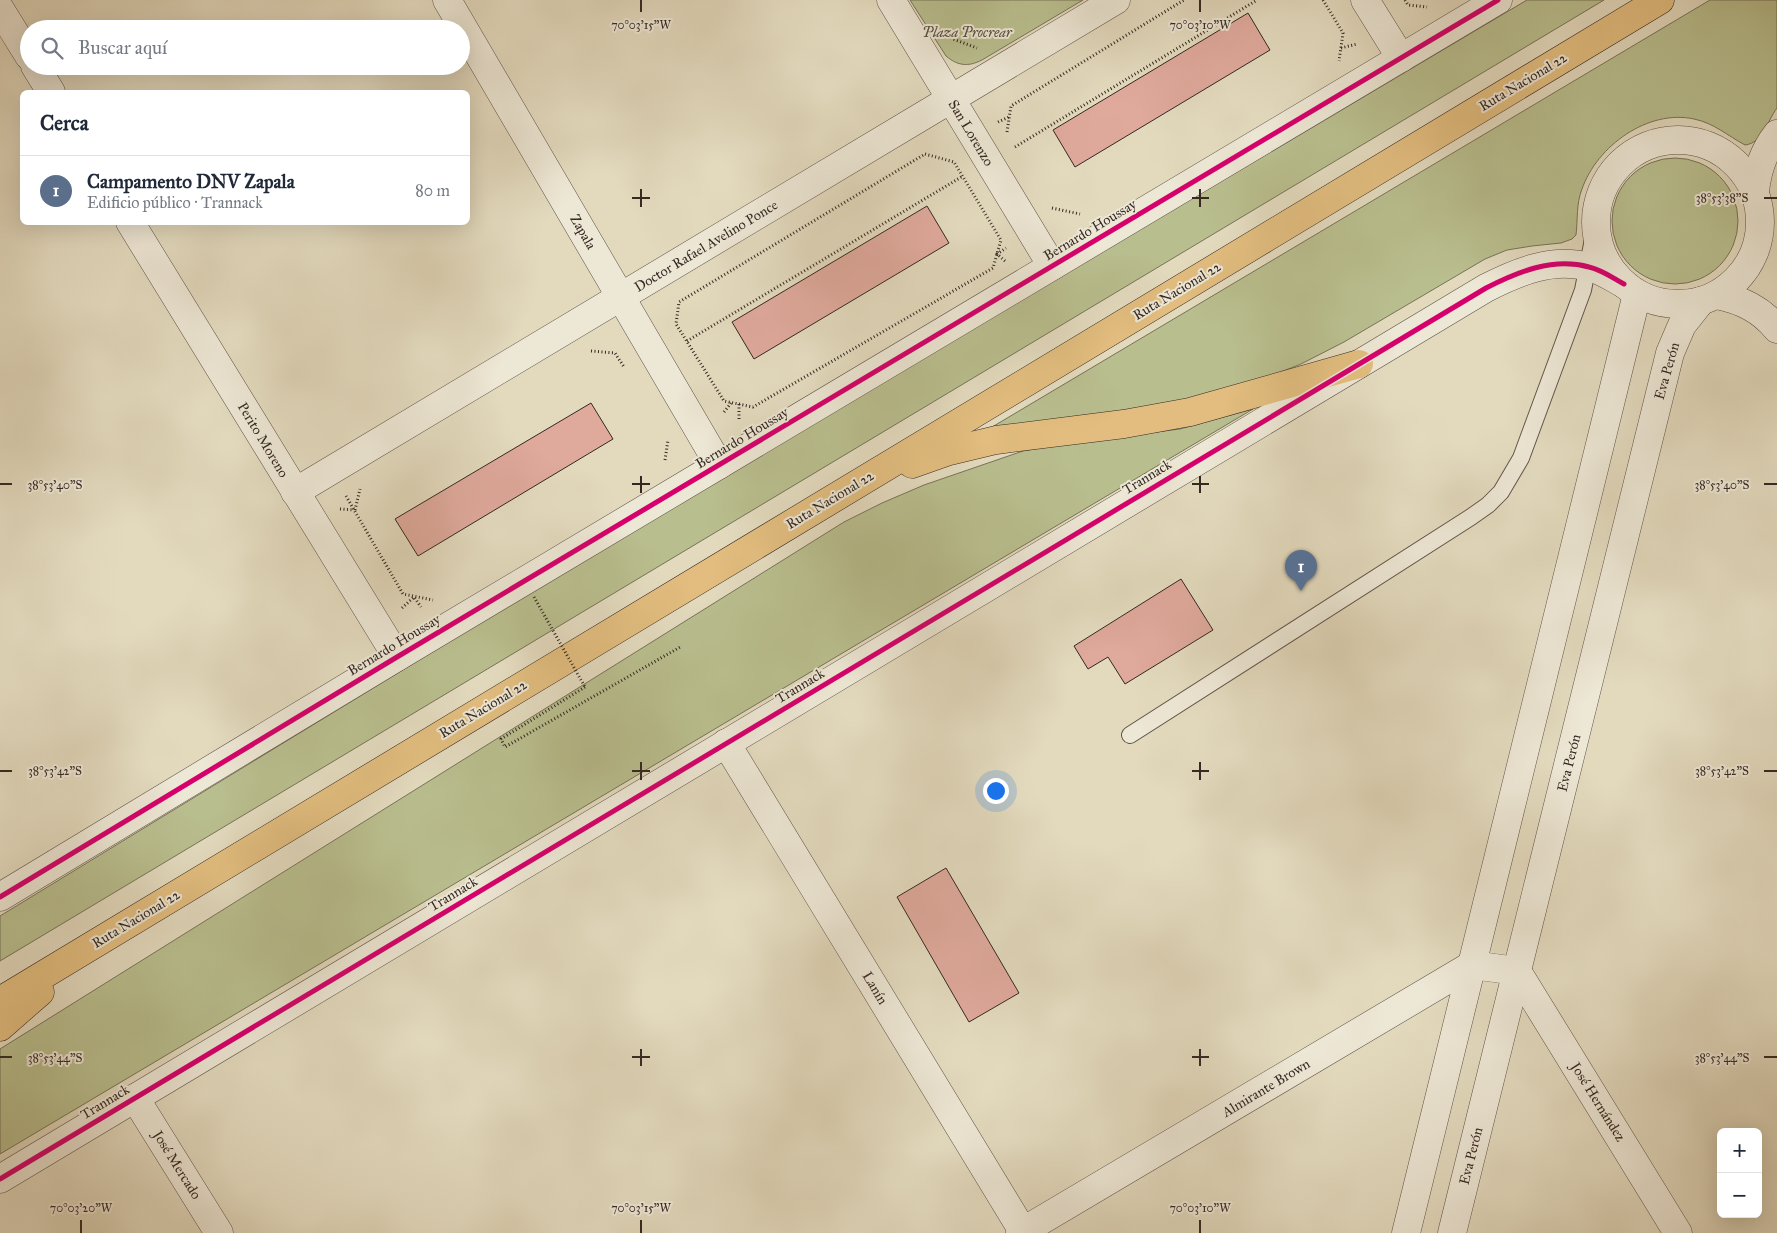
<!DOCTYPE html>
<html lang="es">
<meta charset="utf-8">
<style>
body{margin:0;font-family:"IM FELL Great Primer",serif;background:#f2f2f3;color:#1f2937}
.controls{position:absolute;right:15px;bottom:15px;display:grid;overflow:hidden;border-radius:8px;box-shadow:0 5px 20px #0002}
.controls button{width:45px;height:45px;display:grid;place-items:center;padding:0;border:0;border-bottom:1px solid #e0e1e3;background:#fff;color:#1f2937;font:25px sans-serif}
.you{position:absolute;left:995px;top:790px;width:18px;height:18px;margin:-12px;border:4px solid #fff;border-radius:50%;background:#1a73e8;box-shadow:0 0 0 8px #1a73e833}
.badge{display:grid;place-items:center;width:32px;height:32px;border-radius:50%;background:#7c3aed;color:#fff;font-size:16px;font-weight:700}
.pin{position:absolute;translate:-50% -41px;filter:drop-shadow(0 1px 2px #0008)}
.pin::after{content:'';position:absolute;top:26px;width:18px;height:15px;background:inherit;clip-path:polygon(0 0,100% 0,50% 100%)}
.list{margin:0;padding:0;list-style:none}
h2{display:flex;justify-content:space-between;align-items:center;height:65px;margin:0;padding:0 20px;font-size:21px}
h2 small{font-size:16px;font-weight:400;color:#747a83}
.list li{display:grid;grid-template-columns:32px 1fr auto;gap:15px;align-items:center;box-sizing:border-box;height:70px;padding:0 20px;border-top:1px solid #e0e1e3}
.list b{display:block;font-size:19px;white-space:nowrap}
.list p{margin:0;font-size:16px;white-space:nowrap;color:#747a83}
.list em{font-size:16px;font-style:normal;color:#747a83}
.icon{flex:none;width:28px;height:28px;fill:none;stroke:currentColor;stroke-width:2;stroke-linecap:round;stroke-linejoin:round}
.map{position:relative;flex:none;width:1777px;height:1233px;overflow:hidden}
.search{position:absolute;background:#fff;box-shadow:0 5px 20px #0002;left:20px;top:20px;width:450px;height:55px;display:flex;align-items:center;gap:12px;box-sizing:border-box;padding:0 18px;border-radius:28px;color:#747a83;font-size:19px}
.panel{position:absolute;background:#fff;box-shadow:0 5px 20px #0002;left:20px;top:90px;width:450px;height:135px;border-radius:8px}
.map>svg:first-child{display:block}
</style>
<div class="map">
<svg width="1777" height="1233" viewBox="0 0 1777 1233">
<rect width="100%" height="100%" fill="#e3dabe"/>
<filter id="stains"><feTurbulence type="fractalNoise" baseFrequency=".004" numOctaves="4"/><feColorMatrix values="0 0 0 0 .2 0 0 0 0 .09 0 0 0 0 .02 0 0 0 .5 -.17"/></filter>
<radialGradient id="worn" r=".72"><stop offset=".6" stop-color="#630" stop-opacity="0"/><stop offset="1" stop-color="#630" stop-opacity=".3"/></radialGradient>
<g fill="#b9be8e" stroke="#777358">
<path d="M910 0H1083L982 60C968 67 958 66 946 56Z"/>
<path d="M1527 0H1604L0 961V916L596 552Z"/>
<path d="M1710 0H1777V108C1767 121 1763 143 1745 145 1728 136 1714 123 1694 119 1648 109 1597 146 1582 189 1576 204 1578 219 1576 235L1572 239 1561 243 1532 246 1507 250 1485 259 1344 342 1301 364 1258 381 1208 397 982 433Z"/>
<circle cx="1675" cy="221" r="63"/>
<path d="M1253 409 0 1154V1049L844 522 882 503 924 485 1023 451 1068 443 1180 429Z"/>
</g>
<g fill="#dfa99c" stroke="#352823">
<path d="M1248 13 1270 50 1075 167 1053 130Z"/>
<path d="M927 206 949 243 754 359 732 322Z"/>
<path d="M591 403 613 439 418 556 395 519Z"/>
<path d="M1181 579 1213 630 1125 684 1108 657 1088 669 1074 646Z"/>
<path d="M946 868 1019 993 969 1022 897 897Z"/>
</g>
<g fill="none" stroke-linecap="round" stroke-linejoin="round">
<g stroke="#60544a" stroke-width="18">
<path id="service" d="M1130 735 1471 517 1488 505 1501 492 1521 458 1583 290 1595 229"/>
</g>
<g stroke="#60544a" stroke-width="29">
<g id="minor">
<path d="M447 0 719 465"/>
<path d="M891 0 1052 266"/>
<path d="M1365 0 1401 58"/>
<path d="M0 9 29 56"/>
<path d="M35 66 51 92"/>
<path d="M130 222 397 657"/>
<path d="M295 492 1116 0"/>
<path d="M726 743 1024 1233"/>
<path d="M135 1098 219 1233"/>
<path d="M1020 1233 1472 965 1517 971 1678 1233"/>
<path d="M1406 1233 1637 294"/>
<path d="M1452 1233 1670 353 1682 325 1701 301"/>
</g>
</g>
<g stroke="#60544a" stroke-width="29">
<g id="tertiary">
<circle cx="1678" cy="222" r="82"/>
<path d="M1755 192C1757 170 1763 152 1777 134"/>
<path d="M1717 295C1741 300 1761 309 1777 329"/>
<path d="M0 897 397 657 1498 0"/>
<path d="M0 1179 1486 288C1517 272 1553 257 1589 267 1602 270 1613 278 1624 284"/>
</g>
</g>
<g stroke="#352823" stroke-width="29">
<g id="primary">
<path d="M912 464 946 452 996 440 1124 424 1190 412 1359 364"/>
<path d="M0 1001 1660 0"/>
<path d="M0 1027 40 992"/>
</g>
</g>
<g stroke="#352823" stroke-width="3" stroke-dasharray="1 2.5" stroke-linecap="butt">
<path d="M1323 0 1343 33 1339 61"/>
<path d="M1405 0 1408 5 1427 7"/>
<path d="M951 37 953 39 977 48"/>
<path d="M1341 48 1357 44"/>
<path d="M998 122 1009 117"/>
<path d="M1007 132 1011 106 1184 0"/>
<path d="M1015 147 1257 0"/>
<path d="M925 154 954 162 1001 240 993 268 753 407 724 401 676 324 679 302Z"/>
<path d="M1052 208 1080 214"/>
<path d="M1005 261 997 254 1006 248"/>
<path d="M687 341 963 176"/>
<path d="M591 351 615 353 624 367"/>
<path d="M739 404V419"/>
<path d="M724 412 731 403"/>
<path d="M665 460 668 440"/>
<path d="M346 496 403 594 433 600"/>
<path d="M340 509 354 510"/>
<path d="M355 510 360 489"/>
<path d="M402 608 414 597 421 607"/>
<path d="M585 687 501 739 505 747 682 646"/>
</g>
<use href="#service" stroke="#ede7d5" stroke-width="16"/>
<use href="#minor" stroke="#ede7d5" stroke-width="28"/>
<use href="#tertiary" stroke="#ede7d5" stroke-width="28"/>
<use href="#primary" stroke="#e2bd7f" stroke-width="28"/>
<path stroke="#352823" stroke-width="3" stroke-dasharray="1 2.5" stroke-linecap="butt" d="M534 597 585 687"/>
<g stroke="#ede7d5" stroke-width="8">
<g id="cycleway">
<path d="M0 897 397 657 1498 0"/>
<path d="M0 1179 1486 288C1517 272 1553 257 1589 267 1602 270 1613 278 1624 284"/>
</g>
</g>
<use href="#cycleway" stroke="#d6006c" stroke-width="5"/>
</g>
<path fill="none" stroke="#352823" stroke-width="2" d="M641 0V12M1200 0V12M641 189V207M1200 189V207M632 198H650M1192 198H1209M1764 198H1777M641 476V493M1200 476V493M0 484H12M632 484H650M1192 484H1209M1764 484H1777M641 762V780M1200 762V780M0 771H12M632 771H650M1192 771H1209M1764 771H1777M641 1049V1066M1200 1049V1066M0 1057H12M632 1057H650M1192 1057H1209M1764 1057H1777M81 1220V1233M641 1220V1233M1200 1220V1233"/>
<g text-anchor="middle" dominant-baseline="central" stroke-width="4" stroke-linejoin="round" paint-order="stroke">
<g font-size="14" font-style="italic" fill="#564e3e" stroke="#ede7d5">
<text x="967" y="32">Plaza Procrear</text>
</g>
<g font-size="14" fill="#352823" stroke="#ede7d5">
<text transform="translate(1523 82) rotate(-31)">Ruta Nacional 22</text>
<text transform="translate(971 133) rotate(59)">San Lorenzo</text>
<text transform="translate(1090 230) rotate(-31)">Bernardo Houssay</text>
<text transform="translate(583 232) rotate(60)">Zapala</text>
<text transform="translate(706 246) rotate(-31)">Doctor Rafael Avelino Ponce</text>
<text transform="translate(1177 291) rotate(-31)">Ruta Nacional 22</text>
<text transform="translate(1667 371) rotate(-74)">Eva Perón</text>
<text transform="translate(742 438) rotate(-31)">Bernardo Houssay</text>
<text transform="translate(263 440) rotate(59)">Perito Moreno</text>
<text transform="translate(1147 477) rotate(-31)">Trannack</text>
<text transform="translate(830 500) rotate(-31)">Ruta Nacional 22</text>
<text transform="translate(394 645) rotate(-31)">Bernardo Houssay</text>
<text transform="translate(800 686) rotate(-31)">Trannack</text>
<text transform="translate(483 709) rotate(-31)">Ruta Nacional 22</text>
<text transform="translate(1569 763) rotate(-76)">Eva Perón</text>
<text transform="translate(453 894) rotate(-31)">Trannack</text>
<text transform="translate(136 919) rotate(-31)">Ruta Nacional 22</text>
<text transform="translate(875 988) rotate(59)">Lanín</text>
<text transform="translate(1266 1088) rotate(-31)">Almirante Brown</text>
<text transform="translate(105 1102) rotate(-31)">Trannack</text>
<text transform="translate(1598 1102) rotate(58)">José Hernández</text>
<text transform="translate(1471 1156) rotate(-76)">Eva Perón</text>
<text transform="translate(177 1165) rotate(58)">José Mercado</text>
</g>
</g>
<g font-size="12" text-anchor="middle" fill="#352823" stroke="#ede7d5" stroke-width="4" stroke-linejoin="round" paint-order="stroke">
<text x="641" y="29">70°03'15"W</text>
<text x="1200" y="29">70°03'10"W</text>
<text x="1722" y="202">38°53'38"S</text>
<text x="55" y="489">38°53'40"S</text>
<text x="1722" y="489">38°53'40"S</text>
<text x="55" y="775">38°53'42"S</text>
<text x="1722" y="775">38°53'42"S</text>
<text x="55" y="1062">38°53'44"S</text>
<text x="1722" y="1062">38°53'44"S</text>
<text x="81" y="1212">70°03'20"W</text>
<text x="641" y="1212">70°03'15"W</text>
<text x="1200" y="1212">70°03'10"W</text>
</g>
<rect width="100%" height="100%" filter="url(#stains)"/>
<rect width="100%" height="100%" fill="url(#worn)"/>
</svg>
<div class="controls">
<button>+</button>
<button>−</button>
</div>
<div class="you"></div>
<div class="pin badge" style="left:1301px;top:591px;background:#5c6f8a">1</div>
<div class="search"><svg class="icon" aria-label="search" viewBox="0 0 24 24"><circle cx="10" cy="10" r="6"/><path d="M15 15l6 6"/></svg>Buscar aquí</div>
<section class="panel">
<h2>Cerca<small></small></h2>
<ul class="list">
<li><span class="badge" style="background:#5c6f8a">1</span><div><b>Campamento DNV Zapala</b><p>Edificio público · Trannack</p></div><em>80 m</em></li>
</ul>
</section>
</div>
